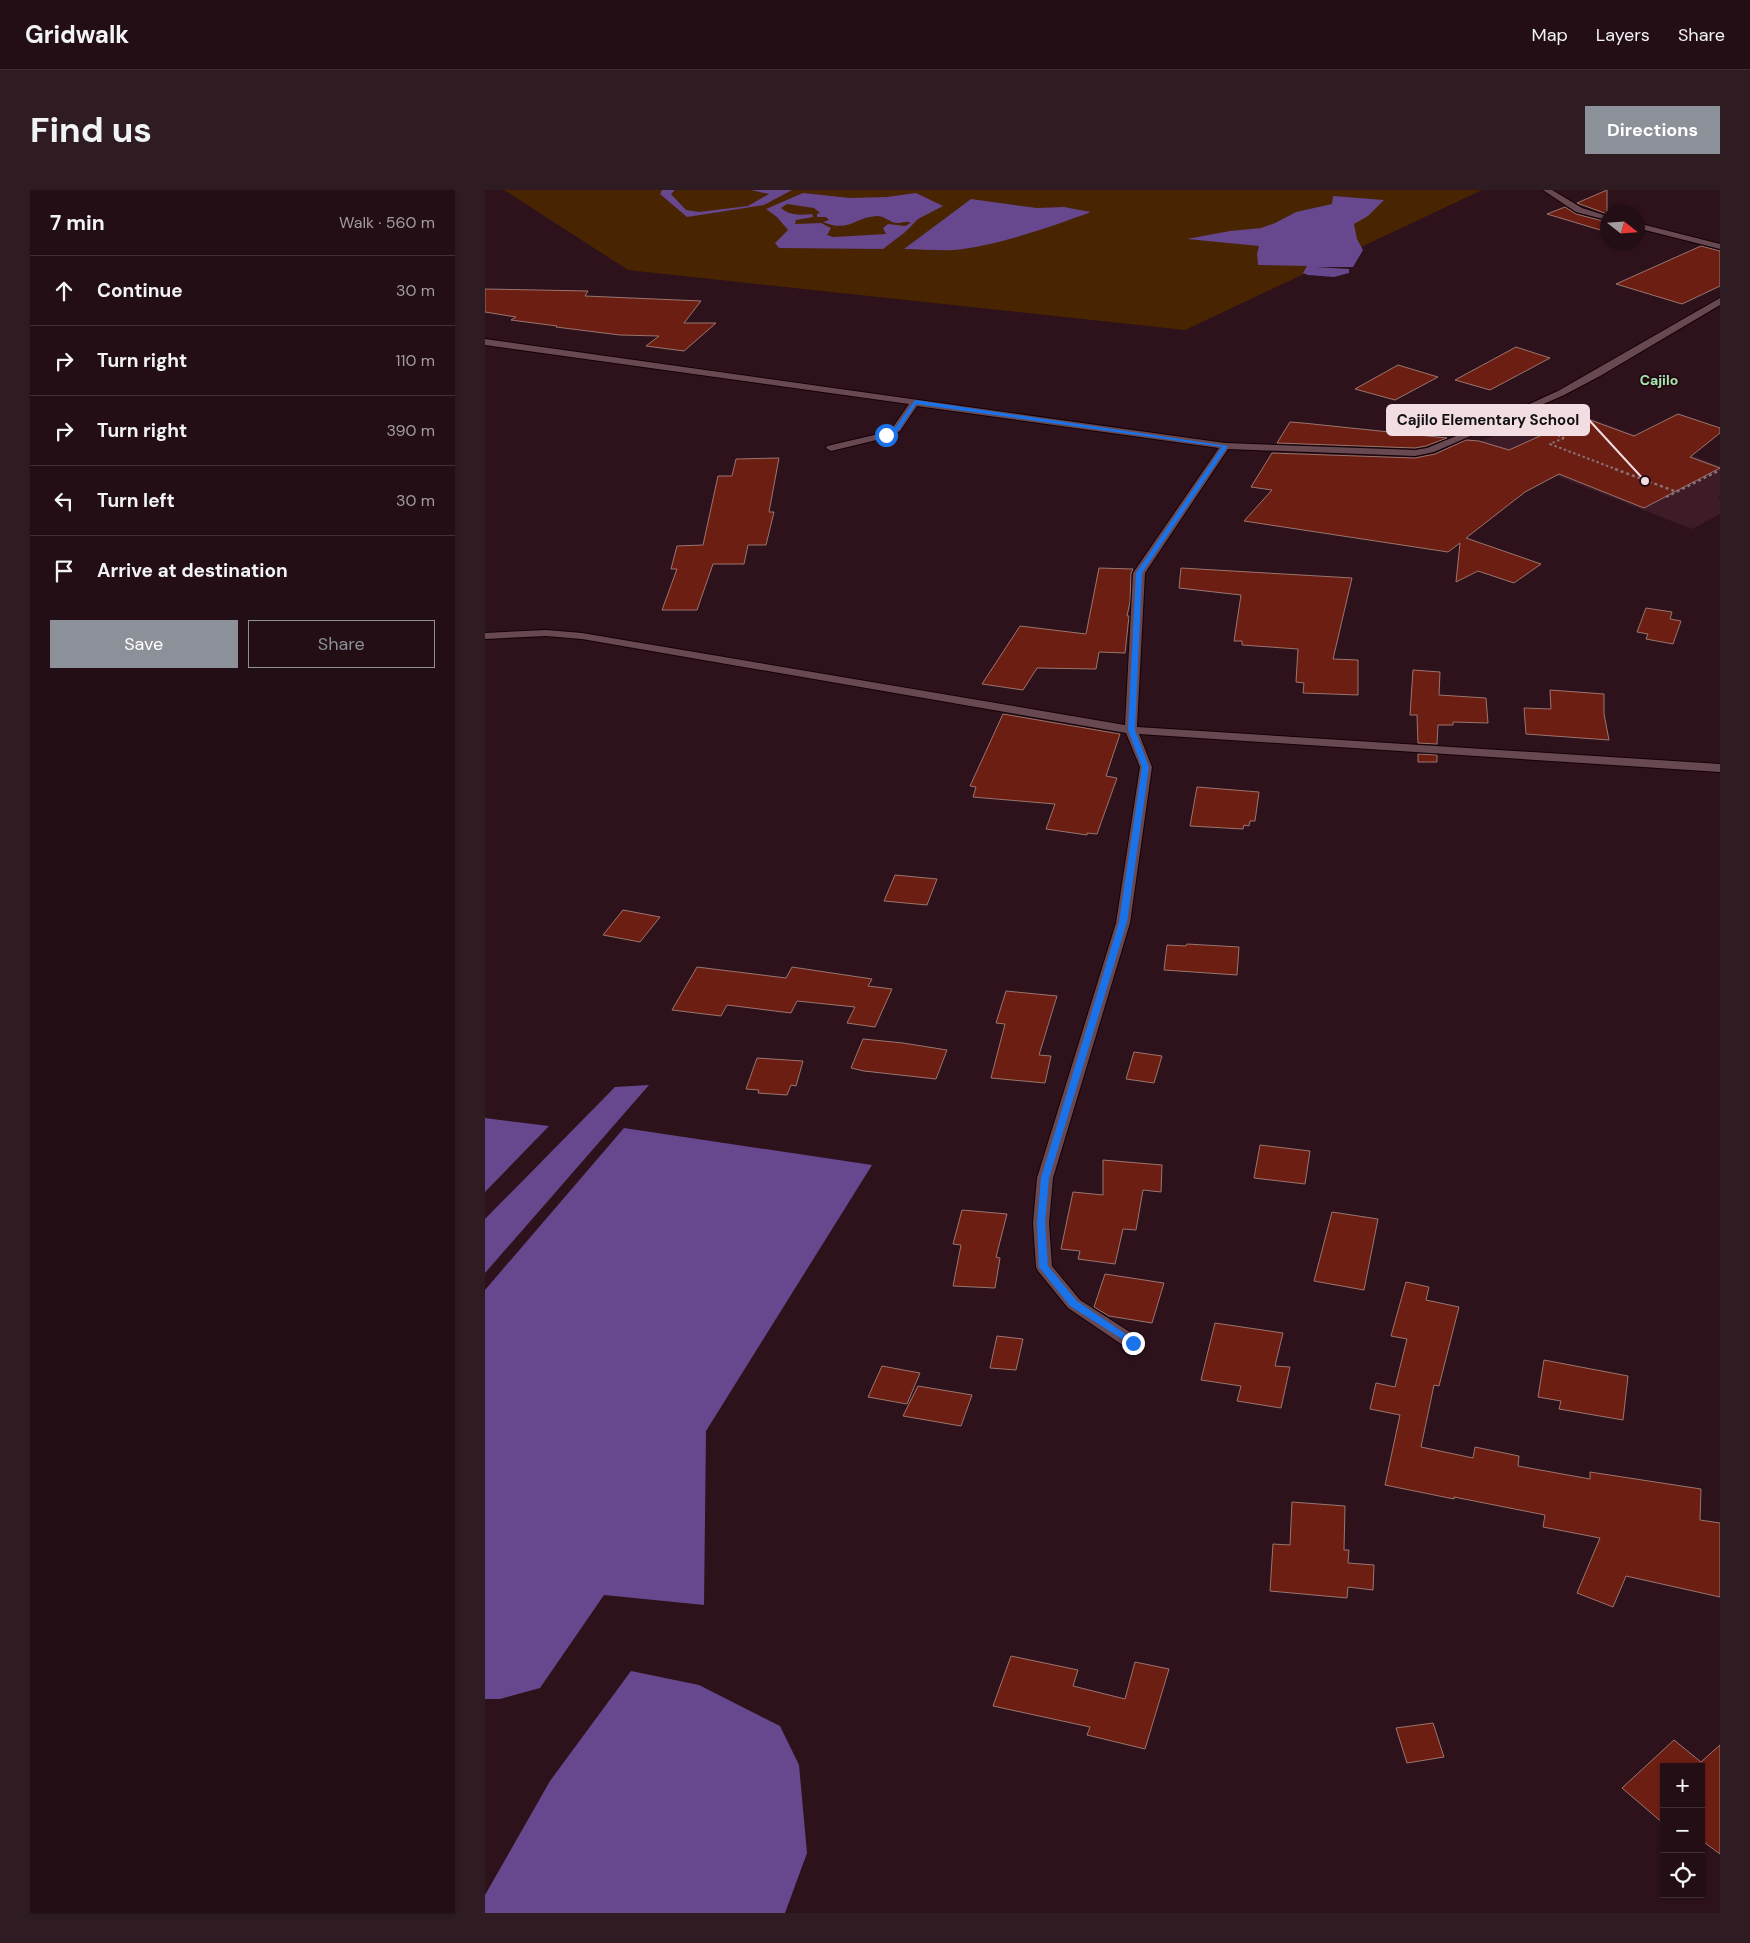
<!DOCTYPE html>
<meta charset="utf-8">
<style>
body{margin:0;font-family:"DM Sans",sans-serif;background:#2e1c22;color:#f1f3f6}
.controls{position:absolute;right:15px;bottom:15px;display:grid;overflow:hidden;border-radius:0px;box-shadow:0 1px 4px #0004}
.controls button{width:45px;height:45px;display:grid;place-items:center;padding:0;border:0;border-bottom:1px solid #3f2e34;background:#220e14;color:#f1f3f6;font:25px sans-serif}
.compass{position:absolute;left:1115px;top:15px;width:45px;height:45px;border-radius:50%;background:#220e14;box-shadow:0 1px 4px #0004;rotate:107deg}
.stop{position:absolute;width:15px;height:15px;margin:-11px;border:4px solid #1a73e8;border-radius:50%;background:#fff}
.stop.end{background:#1a73e8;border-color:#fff;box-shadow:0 1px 5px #0008}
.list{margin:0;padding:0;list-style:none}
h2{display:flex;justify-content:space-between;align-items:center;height:65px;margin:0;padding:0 20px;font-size:21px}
h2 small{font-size:16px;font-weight:400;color:#a29ca0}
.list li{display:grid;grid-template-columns:32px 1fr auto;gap:15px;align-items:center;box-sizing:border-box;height:70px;padding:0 20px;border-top:1px solid #3f2e34}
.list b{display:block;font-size:19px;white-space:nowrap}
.list em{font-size:16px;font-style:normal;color:#a29ca0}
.actions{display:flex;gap:10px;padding:15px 20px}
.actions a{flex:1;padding:11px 0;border:1px solid #8c9099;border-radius:0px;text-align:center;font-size:18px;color:#8c9099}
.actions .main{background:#8c9099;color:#fff}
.icon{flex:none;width:28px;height:28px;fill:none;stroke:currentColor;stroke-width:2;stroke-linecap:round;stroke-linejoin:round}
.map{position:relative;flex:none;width:1235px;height:1723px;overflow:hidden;border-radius:0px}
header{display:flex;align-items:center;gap:30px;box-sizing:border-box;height:70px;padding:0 25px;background:#220e14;border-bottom:1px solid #3f2e34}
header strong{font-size:24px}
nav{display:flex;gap:28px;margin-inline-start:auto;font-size:18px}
.intro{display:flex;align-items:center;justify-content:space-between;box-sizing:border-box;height:120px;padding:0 30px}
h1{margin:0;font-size:35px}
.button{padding:12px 22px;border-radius:0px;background:#8c9099;color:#fff;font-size:18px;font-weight:700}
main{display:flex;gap:30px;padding:0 30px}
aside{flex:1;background:#220e14;border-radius:0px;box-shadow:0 1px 4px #0004}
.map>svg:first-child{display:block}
</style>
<header>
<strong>Gridwalk</strong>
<nav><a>Map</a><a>Layers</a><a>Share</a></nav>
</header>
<div class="intro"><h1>Find us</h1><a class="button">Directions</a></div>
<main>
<aside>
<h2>7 min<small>Walk · 560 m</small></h2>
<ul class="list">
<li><svg class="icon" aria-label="ahead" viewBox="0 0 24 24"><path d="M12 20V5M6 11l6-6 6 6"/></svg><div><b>Continue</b></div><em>30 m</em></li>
<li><svg class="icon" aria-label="right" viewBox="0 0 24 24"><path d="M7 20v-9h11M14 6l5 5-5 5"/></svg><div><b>Turn right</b></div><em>110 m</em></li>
<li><svg class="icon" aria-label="right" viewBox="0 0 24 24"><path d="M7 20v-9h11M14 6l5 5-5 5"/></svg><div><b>Turn right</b></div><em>390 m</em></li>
<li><svg class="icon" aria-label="left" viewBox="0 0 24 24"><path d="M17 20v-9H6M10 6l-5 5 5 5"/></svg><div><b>Turn left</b></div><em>30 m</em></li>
<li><svg class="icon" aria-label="arrive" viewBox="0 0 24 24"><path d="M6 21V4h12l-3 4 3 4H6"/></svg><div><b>Arrive at destination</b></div></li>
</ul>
<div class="actions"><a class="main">Save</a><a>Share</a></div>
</aside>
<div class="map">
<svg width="1235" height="1723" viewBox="0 0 1235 1723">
<rect width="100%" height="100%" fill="#2e121b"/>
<path fill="#3e1c27" d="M1074 217 1235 276V306L1233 308 1235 309V324L1207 339 990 254Z"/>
<g fill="#482400">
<path d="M19 0H997L700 140 143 80Z"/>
<path d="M1063 224 1104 238 1088 246 1048 231Z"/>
</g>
<g fill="#67478d" fill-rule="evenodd">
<path d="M177 0H190L186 4 201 20 214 22 263 16 284 4 266 0H307L279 15 202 27 175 4Z"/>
<path d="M318 3 365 8 402 7 431 3 458 16 433 29 419 43 398 59 294 58 290 53 303 40 292 27 281 19ZM302 14 329 18 335 23 332 24V27H341L344 30 338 32C364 43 370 27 392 26 400 26 404 32 411 33 417 33 421 30 426 33L420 36 403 34 398 38 401 44 348 47 342 45 346 38 336 33 310 34 311 30 328 27 327 24C316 25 305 26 296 18Z"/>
<path d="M848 6 899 10 883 26 869 34 872 49 878 60 868 77H831L864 79V83L849 87 823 85 818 83 822 76 773 75 772 64 774 56 702 49 745 41 776 38 790 33 811 22 847 14Z"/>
<path d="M486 9 552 18 579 17 606 22C565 37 512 56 469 60 453 61 436 59 419 59Z"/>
<path d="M164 895 0 1083V1029L130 897Z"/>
<path d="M0 928 64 936 0 1002Z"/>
<path d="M139 938 387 975 221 1241 219 1415 119 1405 55 1498 15 1509H0V1100Z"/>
<path d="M146 1481 214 1495 295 1536 314 1575 322 1663 300 1723H0V1705L65 1591Z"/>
</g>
<g fill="#6d1e13" stroke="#99756e">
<path d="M1122 0V24L1092 13Z"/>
<path d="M1080 17 1091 24 1122 32V42L1062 24Z"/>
<path d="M1216 56 1235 61V96L1197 114 1131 94Z"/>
<path d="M0 99 103 101 100 106 216 111 199 133H231L199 161 161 156 174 146 135 145 71 137 72 136 26 130 31 127 0 122Z"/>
<path d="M1031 157 1065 168 1005 200 970 190Z"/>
<path d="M913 175 953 187 910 210 870 199Z"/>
<path d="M1193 224 1235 238V243L1205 267 1235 278 1159 318 1074 284 1040 302 981 348 1056 374 1029 393 993 381 971 392 975 353 963 362 759 331 787 300 766 297 787 263 930 268 950 264 981 250 994 251 1024 260 1097 227 1149 246Z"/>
<path d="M805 232 818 233 962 248 941 256 930 258 792 253Z"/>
<path d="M294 268 284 322H289L281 355H263L259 374H228L212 420H177L192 379H186L192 356 218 355 233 286H247L251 269Z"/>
<path d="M614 378 648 379 646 383 645 412 642 426H644L640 463 614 462 611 479 552 478 538 500 497 494 535 436 601 444Z"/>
<path d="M696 378 867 388 848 469 873 470V505L818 503 819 493 811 492 813 459 757 455V451H749L756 405 694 398Z"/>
<path d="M1161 418 1187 422 1185 429 1196 431 1188 454 1161 449 1163 444 1152 442Z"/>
<path d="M928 480 955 482 954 505 1001 508 1003 533 968 532V535H953L952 554 933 553 932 525H925Z"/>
<path d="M1065 500 1119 504V524L1124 550 1041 544 1039 518 1066 519Z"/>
<path d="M518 524 635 544 621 586 632 588 612 644 602 643V645L561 639 570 614 488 607 491 597 485 596Z"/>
<path d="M933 564 952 565V572H933Z"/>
<path d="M712 597 774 602 770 631H765L764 636 759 635 758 639 705 636Z"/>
<path d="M410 685 452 689 442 715 399 711Z"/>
<path d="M138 720 175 727 155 752 118 745Z"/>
<path d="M702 754 754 757 752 785 679 780 682 755 701 756Z"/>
<path d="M212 777 301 788 307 777 387 789 383 796 407 799 390 837 362 833 370 817 312 811 306 823 242 815 236 826 187 820Z"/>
<path d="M521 801 572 806 554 865 566 866 560 893 506 888 520 834 511 833Z"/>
<path d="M378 849 418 853 462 860 451 889 379 881 366 878Z"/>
<path d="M649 862 677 866 669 893 641 889Z"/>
<path d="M272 868 318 871 311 896 306 895 302 905 273 903 274 900 261 899Z"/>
<path d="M775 955 825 961 820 994 769 988Z"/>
<path d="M618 970 677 975 676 1002 658 1000 651 1040 638 1039 630 1074 593 1069 595 1061 576 1059 588 1002 618 1005Z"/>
<path d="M477 1020 522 1024 511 1067 515 1068 510 1098 468 1096 476 1055 468 1054Z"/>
<path d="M847 1022 893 1029 879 1100 829 1091Z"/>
<path d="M620 1084 679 1093 667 1133 624 1126 609 1117Z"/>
<path d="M921 1092 944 1097 941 1110 974 1117 954 1196 949 1195 936 1257 988 1268 990 1257 1034 1266 1033 1276 1105 1289V1282L1216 1299 1215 1330 1235 1333V1407L1141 1386 1128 1417 1092 1403 1115 1348 1058 1337 1060 1325 969 1307V1309L900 1295 915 1225 885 1219 891 1193 910 1197 922 1149 906 1146Z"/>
<path d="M730 1133 798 1143 790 1176 805 1177 796 1218 752 1211 756 1196 716 1190Z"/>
<path d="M512 1146 538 1149 531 1180 505 1178Z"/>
<path d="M1059 1170 1143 1186 1138 1230 1074 1219 1076 1211 1053 1207Z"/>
<path d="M397 1176 435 1183 422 1214 383 1207Z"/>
<path d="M433 1196 487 1205 476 1236 418 1226Z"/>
<path d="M807 1312 860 1316 859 1360H864L863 1373 889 1375 888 1400 863 1397 862 1408 785 1401 788 1354 805 1355Z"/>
<path d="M526 1466 593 1480 588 1496 640 1509 650 1472 684 1479 660 1559 602 1545 605 1537 508 1516Z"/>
<path d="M948 1533 959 1567 922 1573 911 1538Z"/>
<path d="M1189 1550 1216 1572 1235 1555V1664L1216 1650V1577H1179V1634L1137 1598Z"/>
</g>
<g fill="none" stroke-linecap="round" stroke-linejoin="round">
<g stroke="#140106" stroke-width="2">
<g id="minor">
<path d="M1058 0H1067L1097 18 1122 26V30L1091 22Z"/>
<path d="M1152 33 1235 54V59L1152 38Z"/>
<path d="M1235 108V115L1115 186 1079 205 949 262 930 266 743 259 660 383 652 537 1235 574V582L654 544 667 577 645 733 568 988 564 1033 567 1076 595 1110 654 1148 657 1153 654 1158 648 1159 642 1158 583 1118 553 1081 551 1077 548 1033 552 988 631 733 655 577 641 543 97 449 61 446 0 449V443L61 440 97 443 640 535 648 383 734 258 432 216 415 241 404 247 346 261 341 258 342 256 398 243 408 237 424 214 0 155V149L740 253 930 260 942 258 998 235 1073 201Z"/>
</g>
</g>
<g stroke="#897177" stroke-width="2" stroke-dasharray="2.5 2.5" stroke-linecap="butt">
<path d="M1050 235 1079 248"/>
<path d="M1079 248 1065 254 1133 280"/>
</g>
<g stroke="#897177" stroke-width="2.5" stroke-dasharray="3 3" stroke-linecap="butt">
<path d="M1130 279 1192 302"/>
<path d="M1181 307 1235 280"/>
</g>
<use href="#minor" fill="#694951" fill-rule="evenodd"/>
</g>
<path fill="#1a73e8" d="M430 210 743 256 657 383 650 540 664 577 642 732 564 988 560 1033 563 1076 592 1111 651 1151V1155L648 1156 585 1116 554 1077 552 1033 556 988 634 732 657 577 643 540 651 383 737 257 431 214 414 240 399 246V244L410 238Z"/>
<g text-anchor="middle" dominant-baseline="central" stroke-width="4" stroke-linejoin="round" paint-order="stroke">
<g font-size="14" font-weight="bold" fill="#a6e6af" stroke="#230912">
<text x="1174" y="190">Cajilo</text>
</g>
</g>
<path fill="none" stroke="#f2dee2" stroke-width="2" d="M1160 291L1104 230"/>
<circle fill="#f2dee2" stroke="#230912" stroke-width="2" cx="1160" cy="291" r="5"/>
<rect fill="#f2dee2" stroke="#f2dee2" stroke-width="2" x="902" y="215" width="202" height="30" rx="5"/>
<g font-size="15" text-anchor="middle" font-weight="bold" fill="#111">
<text x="1003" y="235">Cajilo Elementary School</text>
</g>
</svg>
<div class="controls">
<button>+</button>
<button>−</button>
<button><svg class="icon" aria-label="locate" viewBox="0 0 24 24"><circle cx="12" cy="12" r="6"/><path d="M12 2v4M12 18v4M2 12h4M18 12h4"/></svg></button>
</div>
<svg class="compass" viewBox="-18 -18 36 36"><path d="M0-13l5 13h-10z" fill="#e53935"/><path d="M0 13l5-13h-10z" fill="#a29ca0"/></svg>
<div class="stop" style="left:401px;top:245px"></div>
<div class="stop end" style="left:648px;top:1153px"></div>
</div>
</main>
